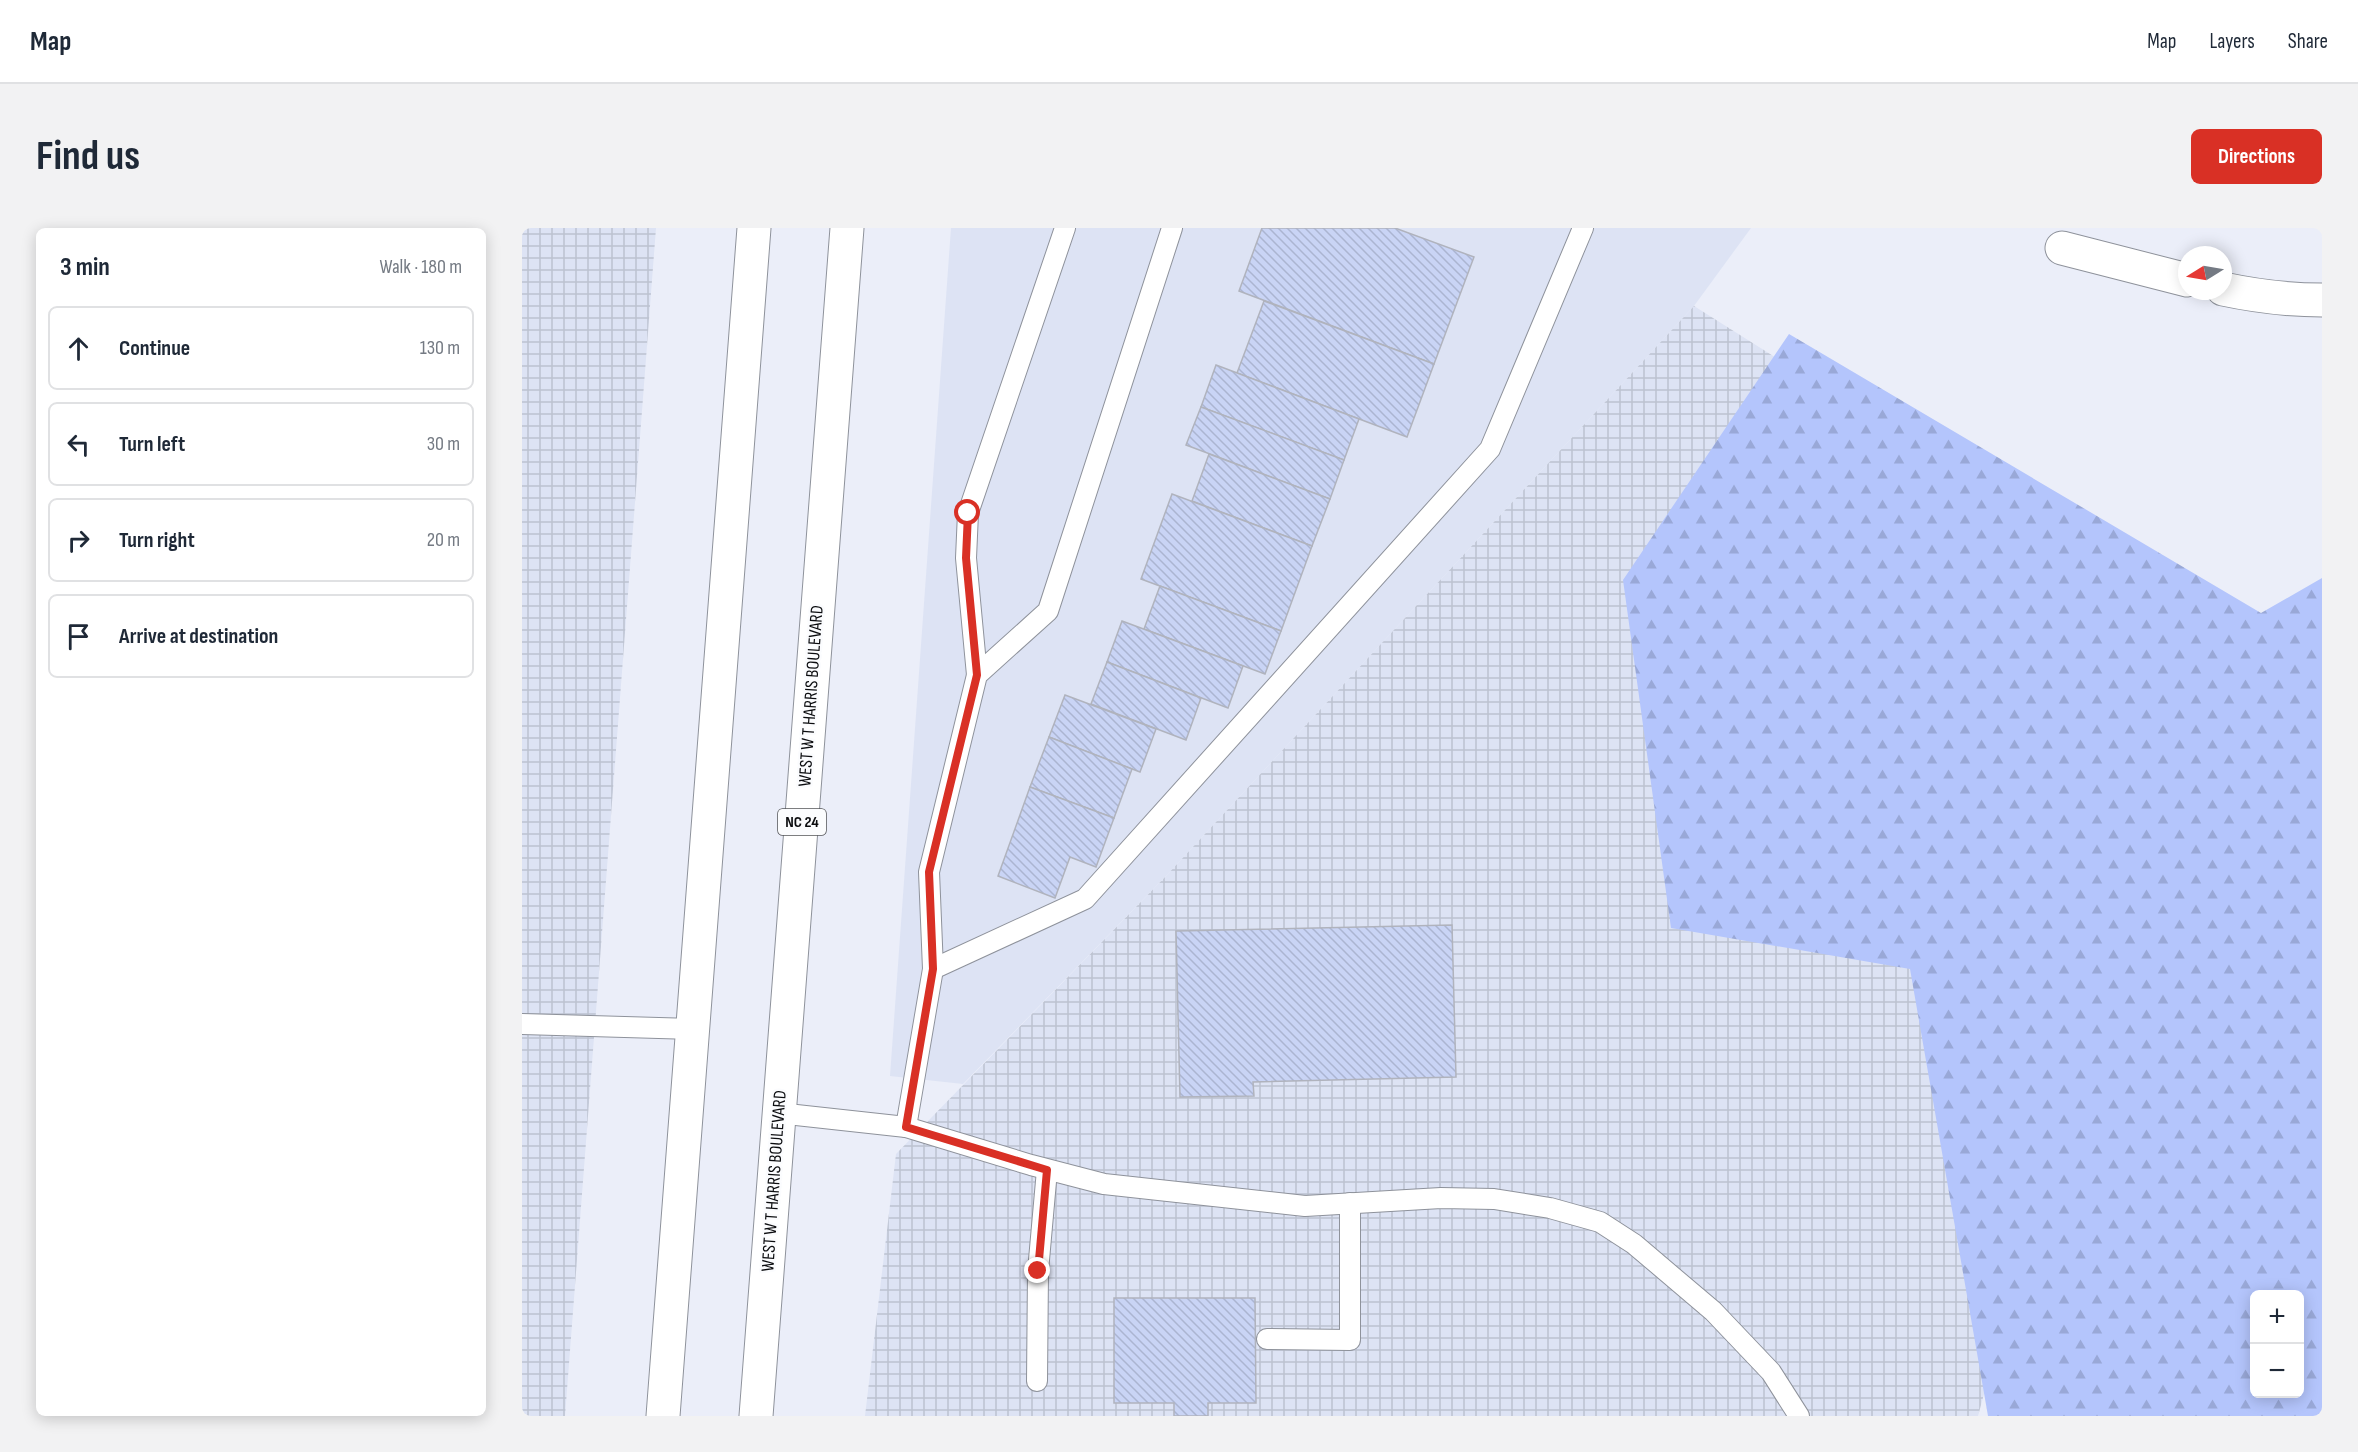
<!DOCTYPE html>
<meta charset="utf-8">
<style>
body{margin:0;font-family:"Sofia Sans Condensed",sans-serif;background:#f2f2f3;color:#1f2937}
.controls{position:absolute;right:18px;bottom:18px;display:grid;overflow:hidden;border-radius:9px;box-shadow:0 3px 15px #0003}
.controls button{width:54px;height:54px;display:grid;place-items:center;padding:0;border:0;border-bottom:2px solid #e0e1e3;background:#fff;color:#1f2937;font:30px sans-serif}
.compass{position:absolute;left:1656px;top:18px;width:54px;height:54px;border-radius:50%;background:#fff;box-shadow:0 3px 15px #0003;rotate:259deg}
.stop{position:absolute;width:18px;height:18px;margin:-14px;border:4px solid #d93025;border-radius:50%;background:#fff}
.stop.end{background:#d93025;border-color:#fff;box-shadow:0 2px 6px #0008}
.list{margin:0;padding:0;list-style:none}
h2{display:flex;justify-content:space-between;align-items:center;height:78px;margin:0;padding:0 24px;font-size:26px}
h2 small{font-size:20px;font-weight:400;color:#747a83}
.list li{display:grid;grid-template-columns:39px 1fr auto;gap:18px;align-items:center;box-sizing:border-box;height:84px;margin:0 12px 12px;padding:0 12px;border:2px solid #e0e1e3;border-radius:9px}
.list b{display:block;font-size:22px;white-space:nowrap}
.list em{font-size:20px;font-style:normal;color:#747a83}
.icon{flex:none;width:33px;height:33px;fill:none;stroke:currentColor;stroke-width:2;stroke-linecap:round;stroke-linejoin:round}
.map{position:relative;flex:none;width:1800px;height:1188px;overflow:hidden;border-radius:9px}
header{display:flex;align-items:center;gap:36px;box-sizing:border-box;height:84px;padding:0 30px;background:#fff;border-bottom:2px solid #e0e1e3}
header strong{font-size:28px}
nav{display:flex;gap:33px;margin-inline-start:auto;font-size:21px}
.intro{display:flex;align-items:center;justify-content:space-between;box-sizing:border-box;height:144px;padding:0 36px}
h1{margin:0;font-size:42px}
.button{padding:15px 27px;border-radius:9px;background:#d93025;color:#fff;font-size:21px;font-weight:700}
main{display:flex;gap:36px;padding:0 36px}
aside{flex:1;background:#fff;border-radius:9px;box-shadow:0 3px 15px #0003}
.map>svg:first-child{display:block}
</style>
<header>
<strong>Map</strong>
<nav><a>Map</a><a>Layers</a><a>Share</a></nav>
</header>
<div class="intro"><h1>Find us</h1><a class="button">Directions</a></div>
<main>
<aside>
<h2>3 min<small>Walk · 180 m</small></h2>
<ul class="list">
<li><svg class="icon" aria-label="ahead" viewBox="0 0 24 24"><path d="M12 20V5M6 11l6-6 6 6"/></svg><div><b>Continue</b></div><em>130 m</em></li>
<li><svg class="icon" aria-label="left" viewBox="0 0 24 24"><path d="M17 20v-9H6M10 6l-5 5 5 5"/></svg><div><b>Turn left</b></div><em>30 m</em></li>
<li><svg class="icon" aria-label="right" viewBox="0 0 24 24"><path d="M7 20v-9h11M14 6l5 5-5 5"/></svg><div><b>Turn right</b></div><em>20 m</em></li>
<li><svg class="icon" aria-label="arrive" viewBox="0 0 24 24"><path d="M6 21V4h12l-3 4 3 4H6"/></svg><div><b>Arrive at destination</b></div></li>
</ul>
</aside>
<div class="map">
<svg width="1800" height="1188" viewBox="0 0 1800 1188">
<defs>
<pattern id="industrial-grid" width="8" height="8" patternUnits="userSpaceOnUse" patternTransform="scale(1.5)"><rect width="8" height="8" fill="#dde3f4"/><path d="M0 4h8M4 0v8" fill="none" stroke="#bcc2d0"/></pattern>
<pattern id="forest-firs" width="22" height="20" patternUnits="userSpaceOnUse" patternTransform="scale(1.5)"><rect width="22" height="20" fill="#b4c5fc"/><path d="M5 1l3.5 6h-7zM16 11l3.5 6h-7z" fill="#99a8d7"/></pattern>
<pattern id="building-back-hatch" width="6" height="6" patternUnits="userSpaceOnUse" patternTransform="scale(1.5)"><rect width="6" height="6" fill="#c9d4f5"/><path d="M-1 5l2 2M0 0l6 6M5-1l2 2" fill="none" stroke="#abb5d1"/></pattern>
</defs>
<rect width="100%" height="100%" fill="#ebeef9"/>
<path fill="#dde3f4" d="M429 0H1229L1172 78 644 648 441 856 368 848Z"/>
<g fill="url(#industrial-grid)">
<path d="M0 0H134L43 1188H0Z"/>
<path d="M1172 78 1674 395 1456 1188H343L374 926 644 648Z"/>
</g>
<path fill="url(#forest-firs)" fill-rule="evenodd" d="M1267 106 1739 385 1800 350V1188H1466L1388 741 1149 700 1101 352ZM1732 1066H1778V1166H1732Z"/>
<g fill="url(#building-back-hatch)" stroke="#b0b3bd" stroke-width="1.5">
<path d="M740 0H873L952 29 912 136 717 63Z"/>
<path d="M742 73 912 136 885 209 715 145Z"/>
<path d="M694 137 837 191 822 232 679 179Z"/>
<path d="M679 179 822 232 808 271 664 217Z"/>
<path d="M687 226 808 271 790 318 670 273Z"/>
<path d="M650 266 790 318 759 403 619 351Z"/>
<path d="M638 358 759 403 743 446 622 401Z"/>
<path d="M600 393 721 438 706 480 585 434Z"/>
<path d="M585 434 679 470 664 512 569 476Z"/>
<path d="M543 467 634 501 618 544 527 509Z"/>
<path d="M527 509 610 541 592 590 508 559Z"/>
<path d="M508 559 592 590 574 639 548 629 533 670 476 648Z"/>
<path d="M930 697 934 849 731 854 732 868 658 869 654 703Z"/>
<path d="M592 1070H733L734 1175H686V1188H652V1175H592Z"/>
</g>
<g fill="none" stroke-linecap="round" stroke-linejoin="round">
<g stroke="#8e929b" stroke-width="22">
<g id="service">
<path d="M455 447 444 330 446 285 543 0"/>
<path d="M411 741 563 671 968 221 1061 0"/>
<path d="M0 796 171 801"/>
<path d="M256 885 384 899 411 741 407 644 455 447 526 383 650 0"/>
<path d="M384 899 509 937 582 956 783 978 919 970 972 971 1028 980 1078 994 1112 1016 1191 1083 1249 1144 1277 1188"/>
<path d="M745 1111 828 1112V975"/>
<path d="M515 1153 516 1043 525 942"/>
</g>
</g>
<g stroke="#8e929b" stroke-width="35">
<g id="minor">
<path d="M1540 20 1665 52"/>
<path d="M1701 61C1734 68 1766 72 1800 72"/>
</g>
</g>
<g stroke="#8e929b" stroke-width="35">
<g id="primary">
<path d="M141 1188 232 0"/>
<path d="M234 1188 325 0"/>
</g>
</g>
<use href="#service" stroke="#fff" stroke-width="20"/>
<use href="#minor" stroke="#fff" stroke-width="33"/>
<use href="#primary" stroke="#fff" stroke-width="33"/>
</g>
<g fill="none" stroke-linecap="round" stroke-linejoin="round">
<path stroke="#d93025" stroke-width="8" d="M446 285 444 330 455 447 407 644 411 741 384 899 525 942 516 1043"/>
</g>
<g text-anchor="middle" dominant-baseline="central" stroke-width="5" stroke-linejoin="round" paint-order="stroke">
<rect fill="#fbfcfe" stroke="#535457" stroke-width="1.5" x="256" y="581" width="48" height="26" rx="4.5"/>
<g font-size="16" font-weight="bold" fill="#0b0c0f">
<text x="280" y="594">NC 24</text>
</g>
<g font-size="18" fill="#0b0c0f" stroke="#fbfcfe">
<text transform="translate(289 468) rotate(-86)">WEST W T HARRIS BOULEVARD</text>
<text transform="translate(252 953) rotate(-86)">WEST W T HARRIS BOULEVARD</text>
</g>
</g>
</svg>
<div class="controls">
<button>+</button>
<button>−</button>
</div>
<svg class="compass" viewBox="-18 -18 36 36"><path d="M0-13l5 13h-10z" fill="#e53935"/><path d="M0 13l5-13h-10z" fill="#747a83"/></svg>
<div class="stop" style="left:446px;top:285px"></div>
<div class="stop end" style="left:516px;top:1043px"></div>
</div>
</main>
